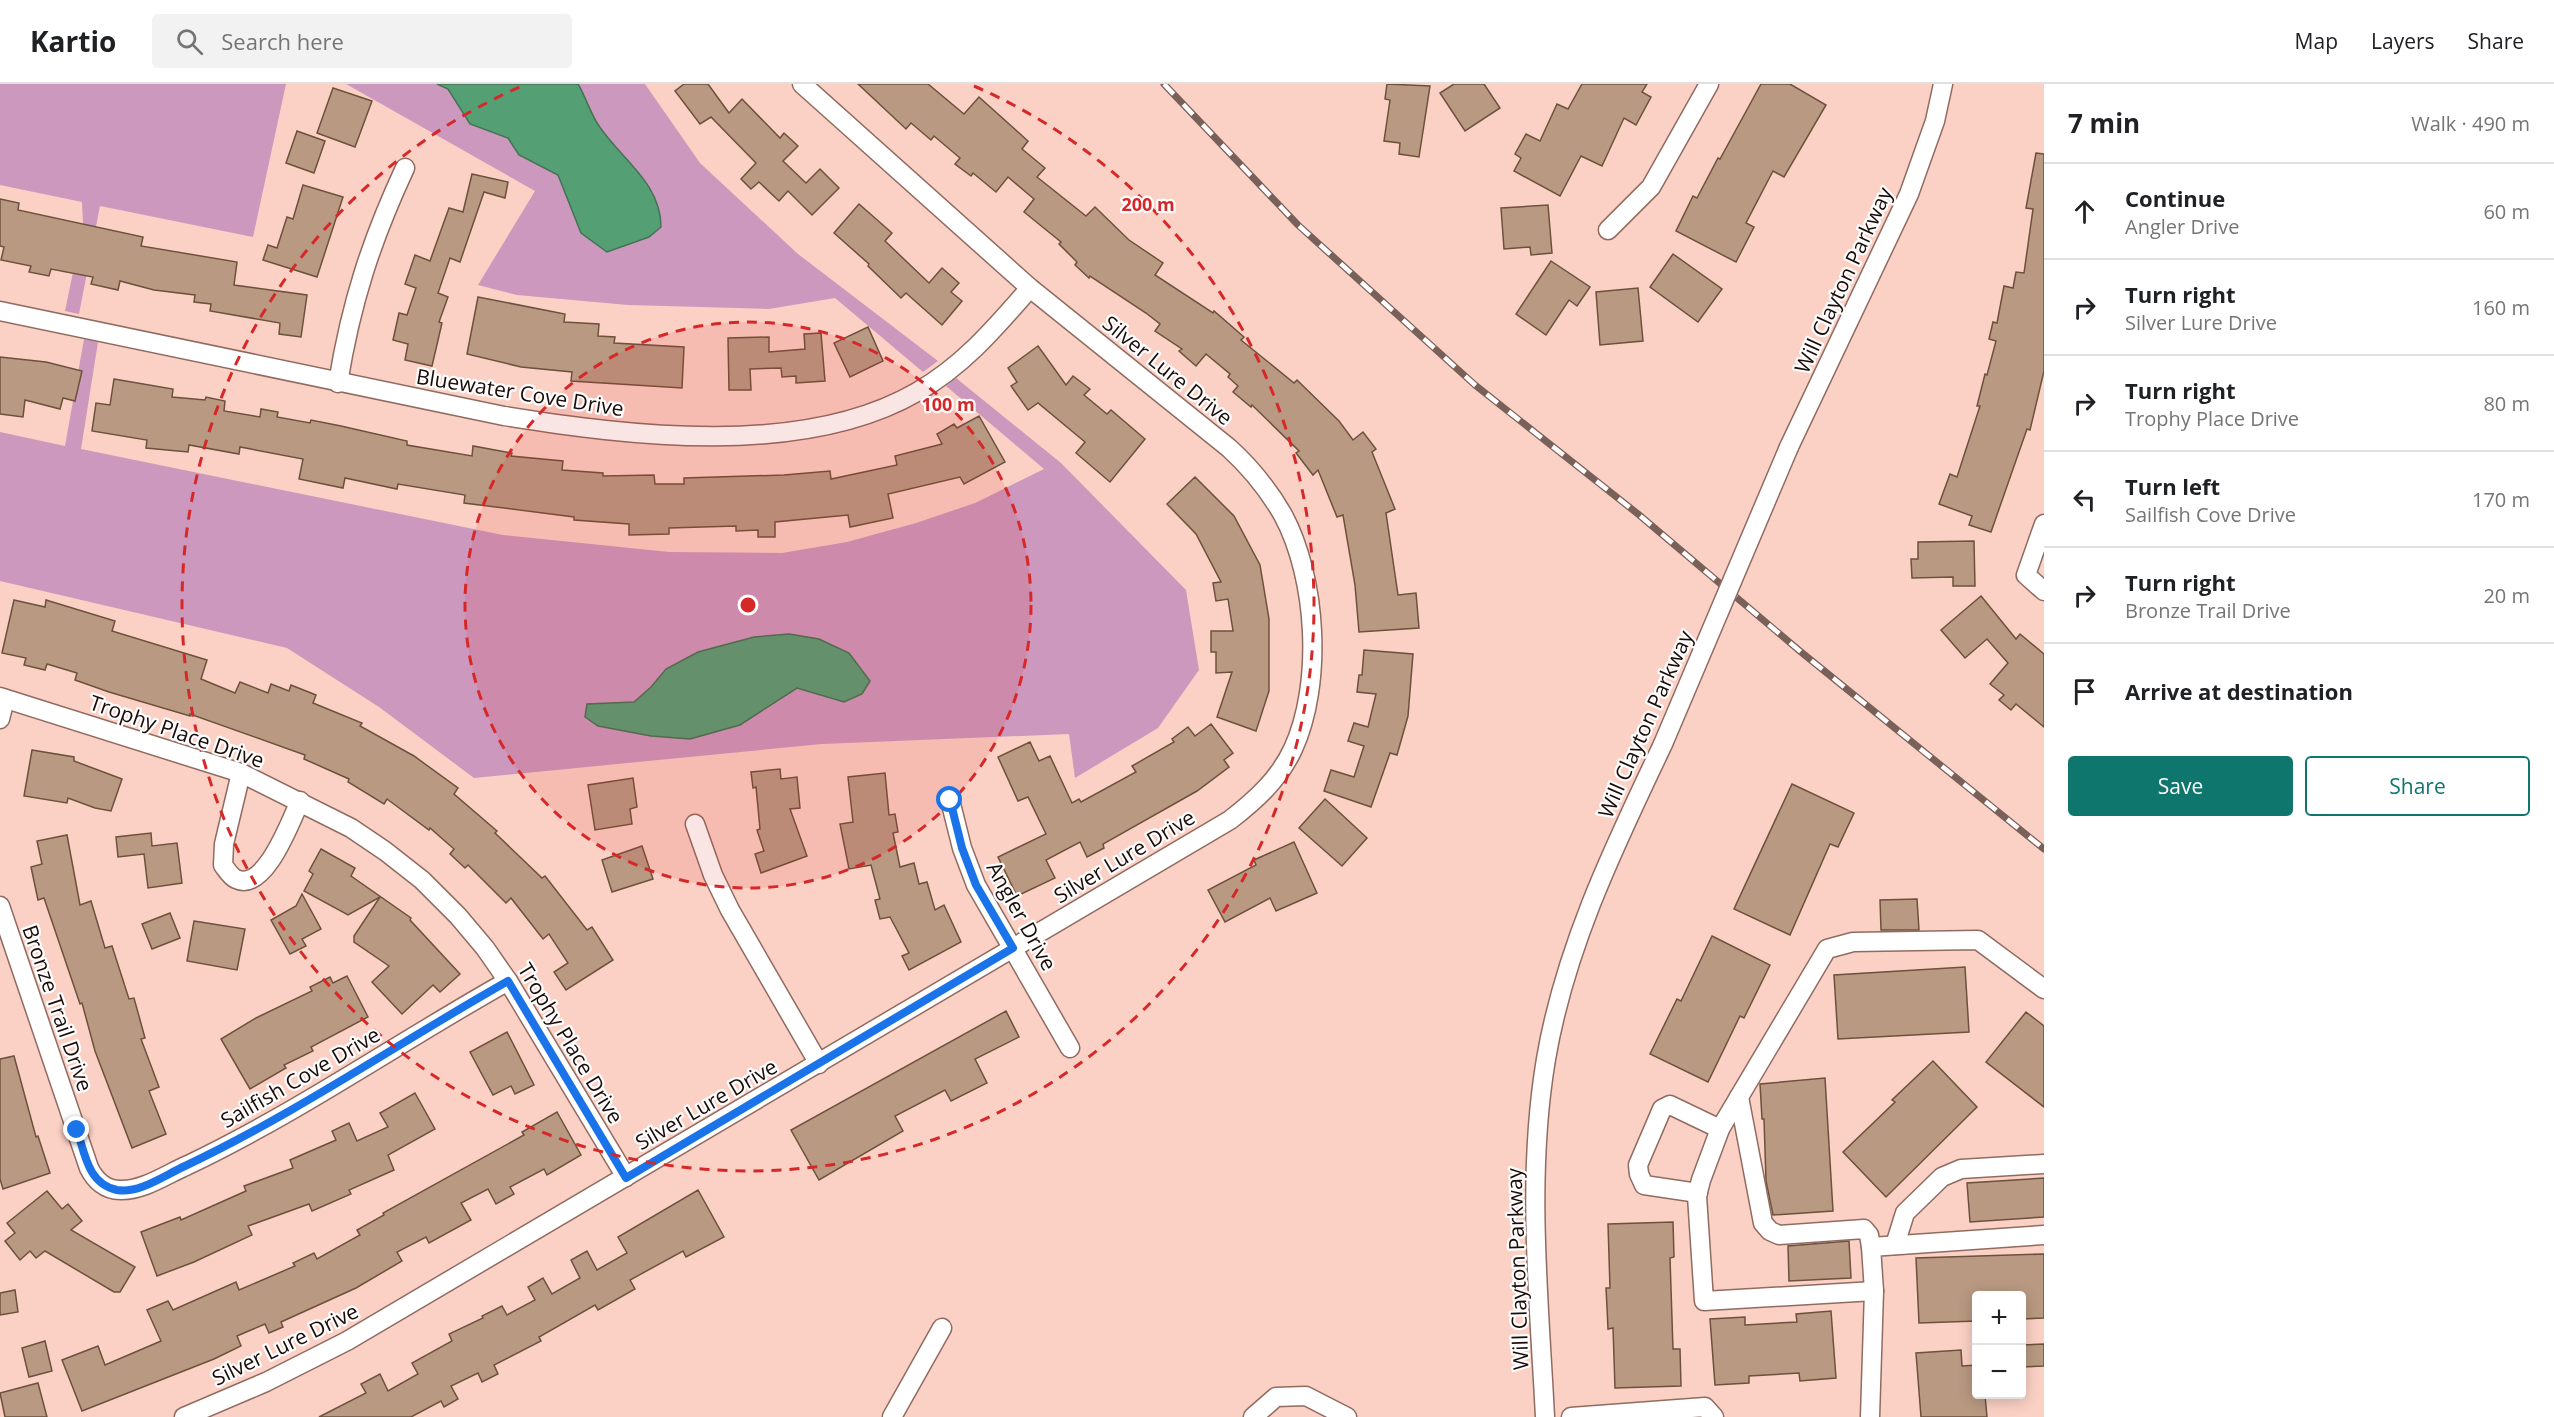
<!DOCTYPE html>
<meta charset="utf-8">
<style>
body{margin:0;font-family:"Open Sans",sans-serif;background:#f2f2f2;color:#202124}
.controls{position:absolute;right:18px;bottom:18px;display:grid;overflow:hidden;border-radius:6px;box-shadow:0 3px 15px #0003}
.controls button{width:54px;height:54px;display:grid;place-items:center;padding:0;border:0;border-bottom:2px solid #e0e0e0;background:#fff;color:#202124;font:30px sans-serif}
.stop{position:absolute;width:18px;height:18px;margin:-14px;border:4px solid #1a73e8;border-radius:50%;background:#fff}
.stop.end{background:#1a73e8;border-color:#fff;box-shadow:0 2px 6px #0008}
.list{margin:0;padding:0;list-style:none}
h2{display:flex;justify-content:space-between;align-items:center;height:78px;margin:0;padding:0 24px;font-size:26px}
h2 small{font-size:20px;font-weight:400;color:#757577}
.list li{display:grid;grid-template-columns:39px 1fr auto;gap:18px;align-items:center;box-sizing:border-box;height:96px;padding:0 24px;border-top:2px solid #e0e0e0}
.list b{display:block;font-size:22px;white-space:nowrap}
.list p{margin:0;font-size:20px;white-space:nowrap;color:#757577}
.list em{font-size:20px;font-style:normal;color:#757577}
.actions{display:flex;gap:12px;padding:18px 24px}
.actions a{flex:1;padding:14px 0;border:2px solid #0f766e;border-radius:6px;text-align:center;font-size:21px;color:#0f766e}
.actions .main{background:#0f766e;color:#fff}
.icon{flex:none;width:33px;height:33px;fill:none;stroke:currentColor;stroke-width:2;stroke-linecap:round;stroke-linejoin:round}
.map{position:relative;flex:none;width:2044px;height:1333px;overflow:hidden}
header{display:flex;align-items:center;gap:36px;box-sizing:border-box;height:84px;padding:0 30px;background:#fff;border-bottom:2px solid #e0e0e0}
header strong{font-size:28px}
nav{display:flex;gap:33px;margin-inline-start:auto;font-size:21px}
.search{width:420px;height:54px;background:#f2f2f2;display:flex;align-items:center;gap:15px;box-sizing:border-box;padding:0 21px;border-radius:6px;color:#757577;font-size:22px}
main{display:flex}
aside{flex:1;background:#fff}
.map>svg:first-child{display:block}
</style>
<header>
<strong>Kartio</strong>
<div class="search"><svg class="icon" aria-label="search" viewBox="0 0 24 24"><circle cx="10" cy="10" r="6"/><path d="M15 15l6 6"/></svg>Search here</div>
<nav><a>Map</a><a>Layers</a><a>Share</a></nav>
</header>
<main>
<div class="map">
<svg width="2044" height="1333" viewBox="0 0 2044 1333">
<rect width="100%" height="100%" fill="#fbd1c5"/>
<g fill="#cc98bd">
<path d="M0 0H286L253 153 100 122 79 230 65 227 83 140 82 118 0 101Z"/>
<path d="M346 0H645L700 79 798 170 938 277 923 288 835 214 769 225 628 221 517 211 478 201 535 107Z"/>
<path d="M84 255 98 258 81 365 503 451 669 468 782 469 847 458 916 439 975 419 1044 385 946 302 956 294 1061 379 1186 506 1199 586 1158 644 1075 694 1069 650 822 660 474 694 379 623 287 564 0 497V348L65 362Z"/>
</g>
<g fill="#559f75" stroke="#437354" stroke-width="1.5">
<path d="M437 0H578C586 13 590 29 599 42 621 75 661 99 661 143L649 153 607 168 581 149 558 91 519 71 508 54 470 40 448 5Z"/>
<path d="M789 550 819 555 849 569 870 597 862 610 844 618 797 604 740 641 690 655 651 652 598 642 585 633 587 620 634 618 651 603 666 585 698 568 754 553Z"/>
</g>
<g fill="#b99982" stroke="#6d513c" stroke-width="1.5">
<path d="M684 0H708L729 29 742 15 780 54 784 49 798 62 783 77 806 99 820 85 839 104 812 131 788 107 779 117 759 98 751 105 741 95 756 79 711 33 700 40 675 7Z"/>
<path d="M858 0H928L964 30 979 13 1028 57 1022 65 1045 84 1037 93 1086 132 1095 123 1129 156 1163 179 1155 191 1213 229 1214 227 1244 253 1241 256 1294 299 1297 296 1339 337 1353 356 1363 348 1376 365 1372 368 1395 425 1386 429 1398 511 1416 509 1419 544 1359 548 1355 501 1343 431 1337 433 1318 386 1313 391 1296 369 1299 367 1252 321 1251 323 1233 308 1238 302 1228 293 1230 290 1206 270 1196 282 1179 267 1182 265 1155 247 1160 240 1146 229 1090 192 1089 194 1075 181 1077 178 1059 160 1061 158 1024 128 1034 115 1008 93 996 108 973 89 971 92 955 80 960 74 934 52 931 56 911 39 906 45Z"/>
<path d="M1387 0 1430 2 1419 73 1399 70 1400 59 1384 57 1390 16 1385 15Z"/>
<path d="M1454 0H1484L1500 24 1465 47 1440 9Z"/>
<path d="M1582 0H1647L1642 8 1651 13 1636 41 1624 34 1602 82 1581 72 1560 112 1514 87 1521 74 1515 70 1526 50 1540 57 1557 20 1568 25Z"/>
<path d="M1761 0H1790L1826 21 1784 93 1773 87 1746 139 1754 143 1736 178 1676 147 1693 112 1697 114 1718 74 1720 75Z"/>
<path d="M333 4 372 17 355 63 317 49Z"/>
<path d="M297 47 325 57 314 89 286 79Z"/>
<path d="M2036 69 2044 70V287L2030 346 2027 345 1991 448 1969 441 1972 432 1939 420 1950 390 1957 393 1980 322H1977L1985 290 1987 291 1996 257 1989 255 1993 238 1997 239 2004 202 2013 204 2016 188 2024 189 2033 125 2026 124Z"/>
<path d="M472 90 508 98 505 114 484 108 460 178 450 174 438 209 448 213 439 238 442 239 432 282 405 276 408 260 393 256 399 229 407 231 416 204 405 200 415 171 430 177 449 124 463 128Z"/>
<path d="M303 101 343 113 317 193 263 176 268 161 277 164 287 133 293 135Z"/>
<path d="M0 115 19 119 18 126 143 153 141 162 237 178 234 201 307 211 301 253 279 250 280 239 210 227 211 220 194 218 195 211 154 206 120 197 118 206 91 200 93 193 51 185 49 192 29 188 31 182 1 176 4 163 0 162Z"/>
<path d="M859 120 892 149 885 157 929 199 942 184 959 199 951 208 962 217 942 241 906 209 901 214 868 182 869 180 834 149Z"/>
<path d="M1548 121 1552 169 1531 171 1530 163 1504 165 1501 124Z"/>
<path d="M1673 170 1722 205 1698 238 1650 203Z"/>
<path d="M1551 177 1590 203 1577 222 1569 216 1546 251 1516 230Z"/>
<path d="M1638 204 1643 257 1600 261 1596 208Z"/>
<path d="M478 213 565 230 564 238 599 240 598 252 615 253 614 259 684 263 682 304 571 297 572 288 521 283 467 270Z"/>
<path d="M868 243 883 277 850 293 834 259Z"/>
<path d="M821 249 825 297 796 299V292L782 293 781 284 750 285 751 306H729L728 254 769 253V268L805 265 804 250Z"/>
<path d="M1038 262 1066 301 1073 292 1090 305 1084 311 1107 330 1111 326 1145 355 1110 398 1076 369 1085 358 1038 319 1028 326 1011 302 1017 298 1008 284Z"/>
<path d="M0 273 46 278 82 287 75 317 63 314 60 325 25 316 23 333 0 330Z"/>
<path d="M114 295 173 305 172 313 205 316 206 313 225 317 224 327 260 333 261 325 278 328 277 333 310 339 311 336 341 342 407 357V361L472 372 473 362 512 369 511 372 563 377 562 386 603 389V392L654 391 655 400H684V394L784 391 830 387 831 395 897 381 895 372 942 360 937 350 954 340 957 344 979 332 1005 378 964 400 960 393 888 410 893 434 850 443 848 431 775 438V453H758V446L736 447V442L669 444V450L629 451V440L574 436V433L464 419 465 411 398 400 397 405 345 394 343 404 299 395 303 375 240 363 239 370 189 361 188 368 146 364 147 356 92 347 96 319 110 321Z"/>
<path d="M1195 393 1234 432 1260 481 1269 535V607L1256 647 1217 633 1232 588 1216 589V568H1211V547H1233L1228 515 1216 517 1213 499 1221 498 1196 450 1167 420Z"/>
<path d="M1974 457 1975 502H1953V493L1912 494 1911 475H1918V458Z"/>
<path d="M1981 512 2016 555 2020 550 2044 570V643L2016 620 2011 626 1999 616 2004 611 1990 600 2008 579 1987 555 1965 574 1941 546Z"/>
<path d="M14 516 45 523 46 516 115 537 112 547 207 576 201 595 235 609 240 598 268 609 271 600 289 607 291 601 316 611 313 619 362 639 360 642 414 672 458 704 454 710 497 747 495 749 542 794 545 792 587 846 592 843 613 876 566 906 554 888 568 879 549 850 543 855 511 814 506 819 468 781 465 784 450 770 454 765 430 744 429 746 387 715 384 720 348 698 349 695 304 675 305 671 190 630V632L109 608 75 596 77 589 47 580 45 586 24 581 26 574 2 569Z"/>
<path d="M1364 566 1413 570 1408 632 1397 671 1390 669 1371 723 1324 707 1331 686 1354 693 1364 662 1348 657 1354 639 1368 643 1376 610 1357 608 1359 591H1362Z"/>
<path d="M1211 640 1233 669 1224 676 1229 683 1197 707 1103 760 1104 764 1087 773 1080 758 1046 776 1055 794 1017 812 998 773 1046 750 1028 713 1018 717 998 673 1030 658 1039 677 1050 672 1072 719 1079 715 1081 718 1136 688 1132 682 1174 658 1172 655 1188 643 1195 652Z"/>
<path d="M32 666 74 673V677L122 695 111 727 95 724 68 714 67 719 24 712Z"/>
<path d="M780 685 781 695 797 693 800 724 790 725 807 772 761 789 755 770 764 767 757 746 760 745 756 703 753 704 751 688Z"/>
<path d="M885 689 889 731 895 730 898 748 893 749 900 783 914 779 919 800 927 798 935 826 944 821 961 858 909 886 902 872 909 869 890 833 880 835 875 816 880 815 871 781 849 785 840 740 853 738 848 693Z"/>
<path d="M633 694 637 723 630 725 632 740 595 746 588 701Z"/>
<path d="M1792 700 1854 729 1838 763 1830 760 1790 851 1734 825Z"/>
<path d="M1325 715 1367 754 1342 782 1299 744Z"/>
<path d="M151 749 152 762 177 759 182 799 148 804 144 770 118 773 116 753Z"/>
<path d="M67 751 80 821 91 817 105 864 112 862 129 915 134 914 145 954 141 955 159 1003 149 1007 166 1050 132 1064 95 967 82 919 80 920 44 814 38 816 31 783 42 780 37 757Z"/>
<path d="M1294 758 1317 809 1276 827 1270 814 1225 838 1208 806 1256 781 1254 776Z"/>
<path d="M642 762 653 795 612 808 602 776Z"/>
<path d="M321 765 355 784 351 792 411 834 410 836 460 890 440 908 433 901 402 930 372 898 389 882 354 858V852L380 813 348 831 304 807 313 790 309 787Z"/>
<path d="M302 810 321 845 302 855 306 862 290 870 271 836 296 822Z"/>
<path d="M1917 815 1919 846H1881L1880 816Z"/>
<path d="M170 829 180 854 152 865 142 840Z"/>
<path d="M194 837 245 845 237 886 187 877Z"/>
<path d="M1712 852 1770 881 1744 934 1740 932 1708 998 1650 970 1677 915 1681 917Z"/>
<path d="M1965 883 1969 948 1838 955 1834 891Z"/>
<path d="M347 892 368 933 311 963 313 967 284 981 286 984 250 1005 221 955 256 934 312 907 310 903 330 893 333 899Z"/>
<path d="M1006 927 1019 953 975 975 987 999 951 1017 945 1006 895 1032 903 1047 819 1096 791 1046Z"/>
<path d="M2026 928 2044 942V1023L1986 978Z"/>
<path d="M507 948 534 1001 515 1010 511 1002 493 1011 470 968Z"/>
<path d="M14 972 36 1053 38 1052 50 1089 3 1105 0 1095V975Z"/>
<path d="M1933 977 1977 1023 1886 1113 1843 1068 1895 1018 1892 1016Z"/>
<path d="M1825 994 1833 1127 1773 1131 1766 1097 1764 1035H1762L1760 1000Z"/>
<path d="M415 1009 435 1045 388 1071 394 1086 349 1106 351 1110 312 1127 309 1120 248 1142 252 1151 194 1178 157 1192 141 1148 180 1133 181 1136 246 1107 244 1102 293 1084 290 1076 336 1056 332 1047 349 1039 357 1057 388 1043 380 1029Z"/>
<path d="M557 1028 581 1071 547 1091 544 1085 510 1103 514 1110 496 1120 488 1105 461 1119 471 1136 429 1159 426 1153 397 1168 402 1177 356 1204 281 1238 283 1243 269 1249 265 1240 237 1252 241 1262 214 1275 82 1327 62 1276 98 1262 105 1281 161 1257 147 1226 168 1217 173 1226 236 1198 239 1206 295 1182 293 1179 314 1169 317 1175 360 1151 357 1146 384 1131 383 1129 524 1051 522 1048Z"/>
<path d="M2044 1094V1133L1970 1138 1967 1099Z"/>
<path d="M698 1106 724 1153 686 1173 683 1167 630 1196 635 1205 598 1226 595 1221 539 1253 541 1257 494 1281 498 1290 482 1298 478 1289 451 1302 458 1315 444 1323 441 1317 411 1333H319L366 1309 361 1300 380 1290 388 1307 418 1290 412 1279 452 1257 449 1250 483 1234 482 1232 502 1222 507 1231 535 1216 528 1203 543 1194 552 1210 580 1194 571 1176 587 1167 597 1186 627 1169 618 1153Z"/>
<path d="M47 1107 62 1125 68 1120 82 1137 71 1146 135 1183 120 1208H114L45 1167 36 1174 30 1167 20 1176 5 1157 15 1149 7 1139Z"/>
<path d="M1673 1138 1674 1173 1670 1174 1673 1265H1680L1681 1302 1615 1304 1613 1244 1608 1245 1607 1223 1606 1204H1610L1608 1140Z"/>
<path d="M1849 1157 1851 1194 1789 1197 1788 1162Z"/>
<path d="M2044 1170V1234L2022 1235V1212H1977V1237L1919 1239 1916 1174Z"/>
<path d="M15 1206 18 1228 0 1231V1209Z"/>
<path d="M1831 1227 1836 1294 1800 1297 1799 1289 1749 1292V1299L1715 1301 1710 1235 1745 1233V1241L1797 1238 1796 1230Z"/>
<path d="M45 1257 52 1287 29 1293 22 1264Z"/>
<path d="M2044 1260V1282L2022 1283V1261Z"/>
<path d="M1961 1266 1962 1282 1977 1281V1311H1985L1987 1333H1921L1916 1269Z"/>
<path d="M38 1299 47 1333H5L0 1309Z"/>
</g>
<g fill="none" stroke-linecap="round" stroke-linejoin="round">
<g stroke="#906b61" stroke-width="21">
<g id="minor">
<path d="M1608 146 1651 103 1709 0"/>
<path d="M0 227 504 332C629 352 803 374 917 308 963 282 996 243 1030 204"/>
<path d="M338 299C351 219 371 157 405 84"/>
<path d="M1789 363 1909 110 1935 37 1943 0"/>
<path d="M2044 440 2026 491 2044 507"/>
<path d="M0 613 241 689 351 744 385 767 422 796 458 832 485 864 508 897 626 1093"/>
<path d="M0 635 5 615"/>
<path d="M241 689 224 760 223 781C226 785 231 793 236 795 265 809 291 736 300 717"/>
<path d="M950 716 962 764 976 801 1070 964"/>
<path d="M695 740 713 791 730 826 819 980"/>
<path d="M0 822 89 1084C95 1096 105 1106 120 1106 143 1107 167 1090 188 1081 299 1028 401 957 508 897"/>
<path d="M1739 1013 1763 1139 1770 1147 1779 1151 1864 1145 1869 1151 1871 1163"/>
<path d="M1698 1109 1644 1101 1639 1090 1638 1081 1662 1025 1670 1021 1720 1045"/>
<path d="M1895 1161 1905 1129 1942 1093 1961 1085 2044 1080"/>
<path d="M1874 1207 1704 1217 1697 1112 1701 1096 1720 1045 1827 865 1853 858 1978 856 2044 905"/>
<path d="M184 1333 266 1298 347 1257 1230 736C1256 716 1279 695 1293 665 1323 600 1317 494 1283 431 1268 405 1251 384 1229 364L1030 204 802 0"/>
<path d="M892 1333 942 1244"/>
<path d="M1253 1333 1276 1313 1306 1312 1347 1333"/>
<path d="M1545 1333C1539 1213 1526 1094 1546 975 1565 863 1615 761 1663 660"/>
<path d="M1571 1333 1705 1323 1714 1333"/>
<path d="M1870 1333 1874 1207 1871 1163 2044 1151"/>
</g>
</g>
<use href="#minor" stroke="#fff" stroke-width="18"/>
<g stroke="#796058" stroke-width="7">
<path id="rail" d="M1164 0 1298 141 1475 301 1638 430 1801 568 2044 765"/>
</g>
<use href="#rail" stroke="#fdfdfd" stroke-width="4.5" stroke-dasharray="14" stroke-linecap="butt"/>
<g stroke="#906b61" stroke-width="21" stroke-linecap="butt">
<path id="minor-bridge" d="M1663 660 1789 363"/>
</g>
<use href="#minor-bridge" stroke="#fff" stroke-width="18"/>
</g>
<g fill="none" stroke-linecap="round" stroke-linejoin="round">
<path stroke="#1a73e8" stroke-width="8" d="M77 1046C85 1070 88 1100 117 1106 139 1110 165 1091 185 1082 297 1029 400 958 508 897L626 1094 1013 864 976 801 962 764 950 716"/>
</g>
<circle cx="748" cy="521" r="283" fill="#d62828" fill-opacity=".12"/>
<g fill="none" stroke="#d62828" stroke-width="3" stroke-dasharray="10 8">
<circle cx="748" cy="521" r="283"/>
<path d="M974 2A566 566 0 1 1 522 2"/>
</g>
<g text-anchor="middle" dominant-baseline="central" stroke-width="4.5" stroke-linejoin="round" paint-order="stroke">
<g font-size="21" fill="#190c08" stroke="#fdfdfd">
<text transform="translate(1843 196) rotate(-65)">Will Clayton Parkway</text>
<text transform="translate(1168 286) rotate(39)">Silver Lure Drive</text>
<text transform="translate(520 308) rotate(9)">Bluewater Cove Drive</text>
<text transform="translate(1645 640) rotate(-66)">Will Clayton Parkway</text>
<text transform="translate(177 647) rotate(19)">Trophy Place Drive</text>
<text transform="translate(1124 772) rotate(-31)">Silver Lure Drive</text>
<text transform="translate(1022 832) rotate(61)">Angler Drive</text>
<text transform="translate(58 924) rotate(71)">Bronze Trail Drive</text>
<text transform="translate(571 959) rotate(59)">Trophy Place Drive</text>
<text transform="translate(300 993) rotate(-30)">Sailfish Cove Drive</text>
<text transform="translate(706 1020) rotate(-30)">Silver Lure Drive</text>
<text transform="translate(1517 1185) rotate(-92)">Will Clayton Parkway</text>
<text transform="translate(285 1260) rotate(-26)">Silver Lure Drive</text>
</g>
</g>
<circle cx="748" cy="521" r="9" fill="#d62828" stroke="#fdfdfd" stroke-width="3"/>
<g font-size="18" text-anchor="middle" font-weight="bold" fill="#d62828" stroke="#fdfdfd" stroke-width="4.5" stroke-linejoin="round" paint-order="stroke">
<text x="1148" y="127">200 m</text>
<text x="948" y="327">100 m</text>
</g>
</svg>
<div class="controls">
<button>+</button>
<button>−</button>
</div>
<div class="stop" style="left:950px;top:716px"></div>
<div class="stop end" style="left:77px;top:1046px"></div>
</div>
<aside>
<h2>7 min<small>Walk · 490 m</small></h2>
<ul class="list">
<li><svg class="icon" aria-label="ahead" viewBox="0 0 24 24"><path d="M12 20V5M6 11l6-6 6 6"/></svg><div><b>Continue</b><p>Angler Drive</p></div><em>60 m</em></li>
<li><svg class="icon" aria-label="right" viewBox="0 0 24 24"><path d="M7 20v-9h11M14 6l5 5-5 5"/></svg><div><b>Turn right</b><p>Silver Lure Drive</p></div><em>160 m</em></li>
<li><svg class="icon" aria-label="right" viewBox="0 0 24 24"><path d="M7 20v-9h11M14 6l5 5-5 5"/></svg><div><b>Turn right</b><p>Trophy Place Drive</p></div><em>80 m</em></li>
<li><svg class="icon" aria-label="left" viewBox="0 0 24 24"><path d="M17 20v-9H6M10 6l-5 5 5 5"/></svg><div><b>Turn left</b><p>Sailfish Cove Drive</p></div><em>170 m</em></li>
<li><svg class="icon" aria-label="right" viewBox="0 0 24 24"><path d="M7 20v-9h11M14 6l5 5-5 5"/></svg><div><b>Turn right</b><p>Bronze Trail Drive</p></div><em>20 m</em></li>
<li><svg class="icon" aria-label="arrive" viewBox="0 0 24 24"><path d="M6 21V4h12l-3 4 3 4H6"/></svg><div><b>Arrive at destination</b></div></li>
</ul>
<div class="actions"><a class="main">Save</a><a>Share</a></div>
</aside>
</main>
